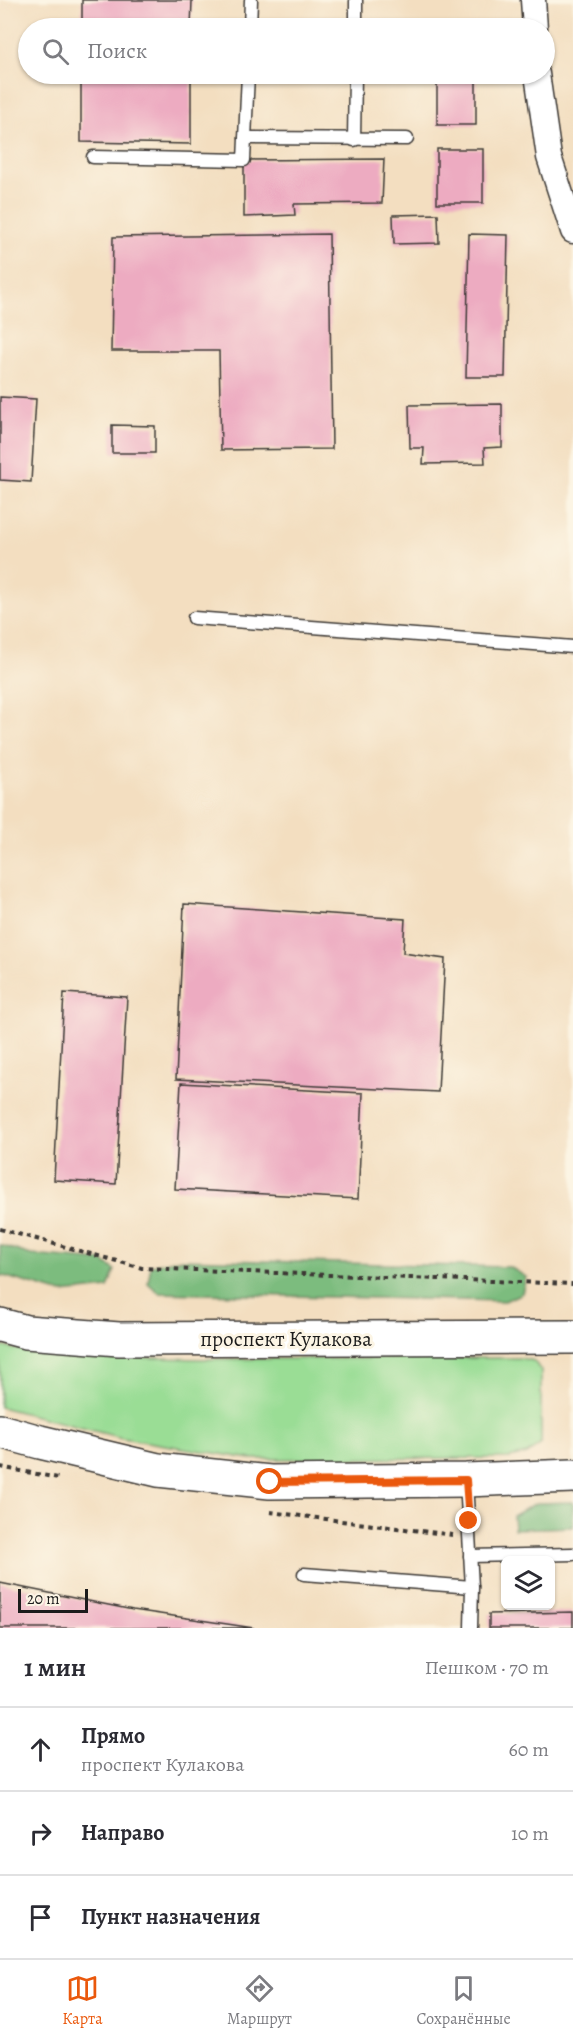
<!DOCTYPE html>
<html lang="ru">
<meta charset="utf-8">
<style>
body{margin:0;font-family:Alegreya,serif;background:#f2f2f3;color:#2b2b33}
.controls{position:absolute;right:18px;bottom:18px;display:grid;overflow:hidden;border-radius:9px;box-shadow:0 2px 4px #0004}
.controls button{width:54px;height:54px;display:grid;place-items:center;padding:0;border:0;border-bottom:2px solid #e1e1e2;background:#fff;color:#2b2b33;font:30px sans-serif}
.scale{position:absolute;left:18px;bottom:15px;width:70px;box-sizing:border-box;padding-left:6px;border:3px solid #1c1c1c;border-top:0;font-size:16px;line-height:21px;white-space:nowrap;color:#1c1c1c;-webkit-text-stroke:4px #fcf5e5;paint-order:stroke}
.stop{position:absolute;width:18px;height:18px;margin:-14px;border:4px solid #ea580c;border-radius:50%;background:#fff}
.stop.end{background:#ea580c;border-color:#fff;box-shadow:0 2px 6px #0008}
.list{margin:0;padding:0;list-style:none}
h2{display:flex;justify-content:space-between;align-items:center;height:78px;margin:0;padding:0 24px;font-size:26px}
h2 small{font-size:20px;font-weight:400;color:#7c7c81}
.list li{display:grid;grid-template-columns:39px 1fr auto;gap:18px;align-items:center;box-sizing:border-box;height:84px;padding:0 24px;border-top:2px solid #e1e1e2}
.list b{display:block;font-size:22px;white-space:nowrap}
.list p{margin:0;font-size:20px;white-space:nowrap;color:#7c7c81}
.list em{font-size:20px;font-style:normal;color:#7c7c81}
.icon{flex:none;width:33px;height:33px;fill:none;stroke:currentColor;stroke-width:2;stroke-linecap:round;stroke-linejoin:round}
.map{position:relative;flex:none;width:573px;height:1628px;overflow:hidden}
.search{position:absolute;background:#fff;box-shadow:0 2px 4px #0004;left:18px;right:18px;top:18px;height:66px;display:flex;align-items:center;gap:15px;box-sizing:border-box;padding:0 21px;border-radius:33px;color:#7c7c81;font-size:22px}
.sheet{height:330px;background:#fff}
nav{display:flex;justify-content:space-around;align-items:center;box-sizing:border-box;height:84px;border-top:2px solid #e1e1e2;background:#fff;font-size:16px;color:#7c7c81}
nav a{display:grid;justify-items:center;gap:3px}
nav .on{color:#ea580c}
.map>svg:first-child{display:block}
</style>
<div class="map">
<svg width="573" height="1628" viewBox="0 0 573 1628">
<rect width="100%" height="100%" fill="#fcf5e5"/>
<filter id="ink" filterUnits="userSpaceOnUse"><feTurbulence type="fractalNoise" baseFrequency=".0167" numOctaves="2"/><feDisplacementMap in="SourceGraphic" scale="12" xChannelSelector="R" yChannelSelector="G"/><feConvolveMatrix kernelMatrix="1 2 1 2 8 2 1 2 1" color-interpolation-filters="sRGB"/></filter>
<filter id="wash" filterUnits="userSpaceOnUse"><feTurbulence type="fractalNoise" baseFrequency=".008" numOctaves="4" result="noise"/><feDisplacementMap in="SourceGraphic" scale="24" xChannelSelector="R" yChannelSelector="G"/><feGaussianBlur stdDeviation="1.35" result="paint"/><feColorMatrix in="noise" values="0 0 0 0 0 0 0 0 0 0 0 0 0 0 0 0 0 1.4 0 .05"/><feComposite in="paint" operator="in"/></filter>
<g filter="url(#wash)">
<rect width="100%" height="100%" fill="#f3dec0"/>
<path fill="#9add95" stroke="#5b7c58" stroke-width="1.5" d="M0 1346 14 1349 111 1357 200 1359 520 1358 534 1361 541 1371V1444L527 1454 509 1458 251 1459 122 1438 0 1407Z"/>
<g fill="#7bbc7e" stroke="#4c6c4d" stroke-width="1.5">
<path d="M0 1245 31 1255 102 1261 115 1270 108 1288 62 1293 0 1275Z"/>
<path d="M178 1259 510 1267 526 1277 522 1293 505 1301 159 1293 148 1283 151 1265Z"/>
<path d="M573 1502V1527L514 1529 513 1516 536 1503Z"/>
</g>
<g id="blocks">
<g fill="#edabc1">
<path d="M82 0H192L191 28H82Z"/>
<path d="M81 74H191V144L81 142Z"/>
<rect x="437" y="74" width="39" height="51"/>
<rect x="437" y="149" width="46" height="54"/>
<path d="M384 159 382 203 294 204 295 215 244 217V160Z"/>
<path d="M438 214 439 243 394 244 393 215Z"/>
<path d="M329 234 332 449 221 450 219 351H111L113 237Z"/>
<path d="M469 234 508 235 505 377H466Z"/>
<path d="M0 397 36 399 31 482 0 480Z"/>
<path d="M502 404V447L484 448 485 463 423 464 424 448H410L409 405Z"/>
<path d="M112 425 155 426V453H112Z"/>
<path d="M184 904 405 919 403 953 445 959 438 1092 176 1079Z"/>
<path d="M64 993 127 997 116 1184 54 1180Z"/>
<path d="M181 1083 363 1093 358 1199 175 1189Z"/>
<path d="M0 1583 133 1610 254 1628H0Z"/>
<path d="M573 1612V1628H489V1614Z"/>
</g>
</g>
</g>
<g filter="url(#ink)">
<use href="#blocks" fill-opacity="0" stroke="#3c3935" stroke-width="1.5"/>
<g fill="none" stroke-linecap="round" stroke-linejoin="round">
<g stroke="#3c3935" stroke-width="15">
<g id="lane">
<path d="M250 28 251 0"/>
<path d="M356 28V0"/>
<path d="M245 138 407 139"/>
<path d="M354 140 355 74"/>
<path d="M93 157 244 160 248 74"/>
<path d="M194 618 573 647"/>
<path d="M466 1481 472 1587 471 1628"/>
<path d="M470 1556 573 1554"/>
<path d="M304 1574 472 1587"/>
</g>
</g>
<g stroke="#3c3935" stroke-width="27">
<g id="street">
<path d="M533 0 535 28"/>
<path d="M537 74 549 157 573 231"/>
</g>
</g>
<g stroke="#3c3935" stroke-width="36">
<g id="primary">
<path d="M0 1325 26 1332 119 1339 573 1337"/>
<path d="M0 1431 40 1442 158 1470 270 1482 466 1480 573 1476"/>
</g>
</g>
<g stroke="#3c3935" stroke-width="4" stroke-dasharray="4.5 4.5" stroke-linecap="butt">
<path d="M0 1229 142 1268 573 1284"/>
<path d="M0 1467 58 1478"/>
<path d="M270 1512 453 1535"/>
</g>
<use href="#lane" stroke="#fff" stroke-width="12"/>
<use href="#street" stroke="#fff" stroke-width="24"/>
<use href="#primary" stroke="#fff" stroke-width="33"/>
</g>
</g>
<g fill="none" stroke-linecap="round" stroke-linejoin="round" filter="url(#ink)">
<path stroke="#ea580c" stroke-width="8" d="M270 1482 466 1480 469 1521"/>
</g>
<g text-anchor="middle" dominant-baseline="central" stroke-width="6" stroke-linejoin="round" paint-order="stroke">
<g font-size="21" fill="#1c1c1c" stroke="#fcf5e5">
<text x="286" y="1339">проспект Кулакова</text>
</g>
</g>
</svg>
<div class="controls">
<button><svg class="icon" aria-label="layers" viewBox="0 0 24 24"><path d="M12 4l9 5-9 5-9-5zM3 14l9 5 9-5"/></svg></button>
</div>
<div class="scale">20 m</div>
<div class="stop" style="left:270px;top:1482px"></div>
<div class="stop end" style="left:469px;top:1521px"></div>
<div class="search"><svg class="icon" aria-label="search" viewBox="0 0 24 24"><circle cx="10" cy="10" r="6"/><path d="M15 15l6 6"/></svg>Поиск</div>
</div>
<section class="sheet">
<h2>1 мин<small>Пешком · 70 m</small></h2>
<ul class="list">
<li><svg class="icon" aria-label="ahead" viewBox="0 0 24 24"><path d="M12 20V5M6 11l6-6 6 6"/></svg><div><b>Прямо</b><p>проспект Кулакова</p></div><em>60 m</em></li>
<li><svg class="icon" aria-label="right" viewBox="0 0 24 24"><path d="M7 20v-9h11M14 6l5 5-5 5"/></svg><div><b>Направо</b></div><em>10 m</em></li>
<li><svg class="icon" aria-label="arrive" viewBox="0 0 24 24"><path d="M6 21V4h12l-3 4 3 4H6"/></svg><div><b>Пункт назначения</b></div></li>
</ul>
</section>
<nav>
<a class="on"><svg class="icon" aria-label="map" viewBox="0 0 24 24"><path d="M3 6l6-2 6 2 6-2v14l-6 2-6-2-6 2zM9 4v14M15 6v14"/></svg>Карта</a>
<a><svg class="icon" aria-label="directions" viewBox="0 0 24 24"><path d="M12 3l9 9-9 9-9-9zM9 14v-3h6M13 9l2 2-2 2"/></svg>Маршрут</a>
<a><svg class="icon" aria-label="saved" viewBox="0 0 24 24"><path d="M7 4h10v16l-5-4-5 4z"/></svg>Сохранённые</a>
</nav>
